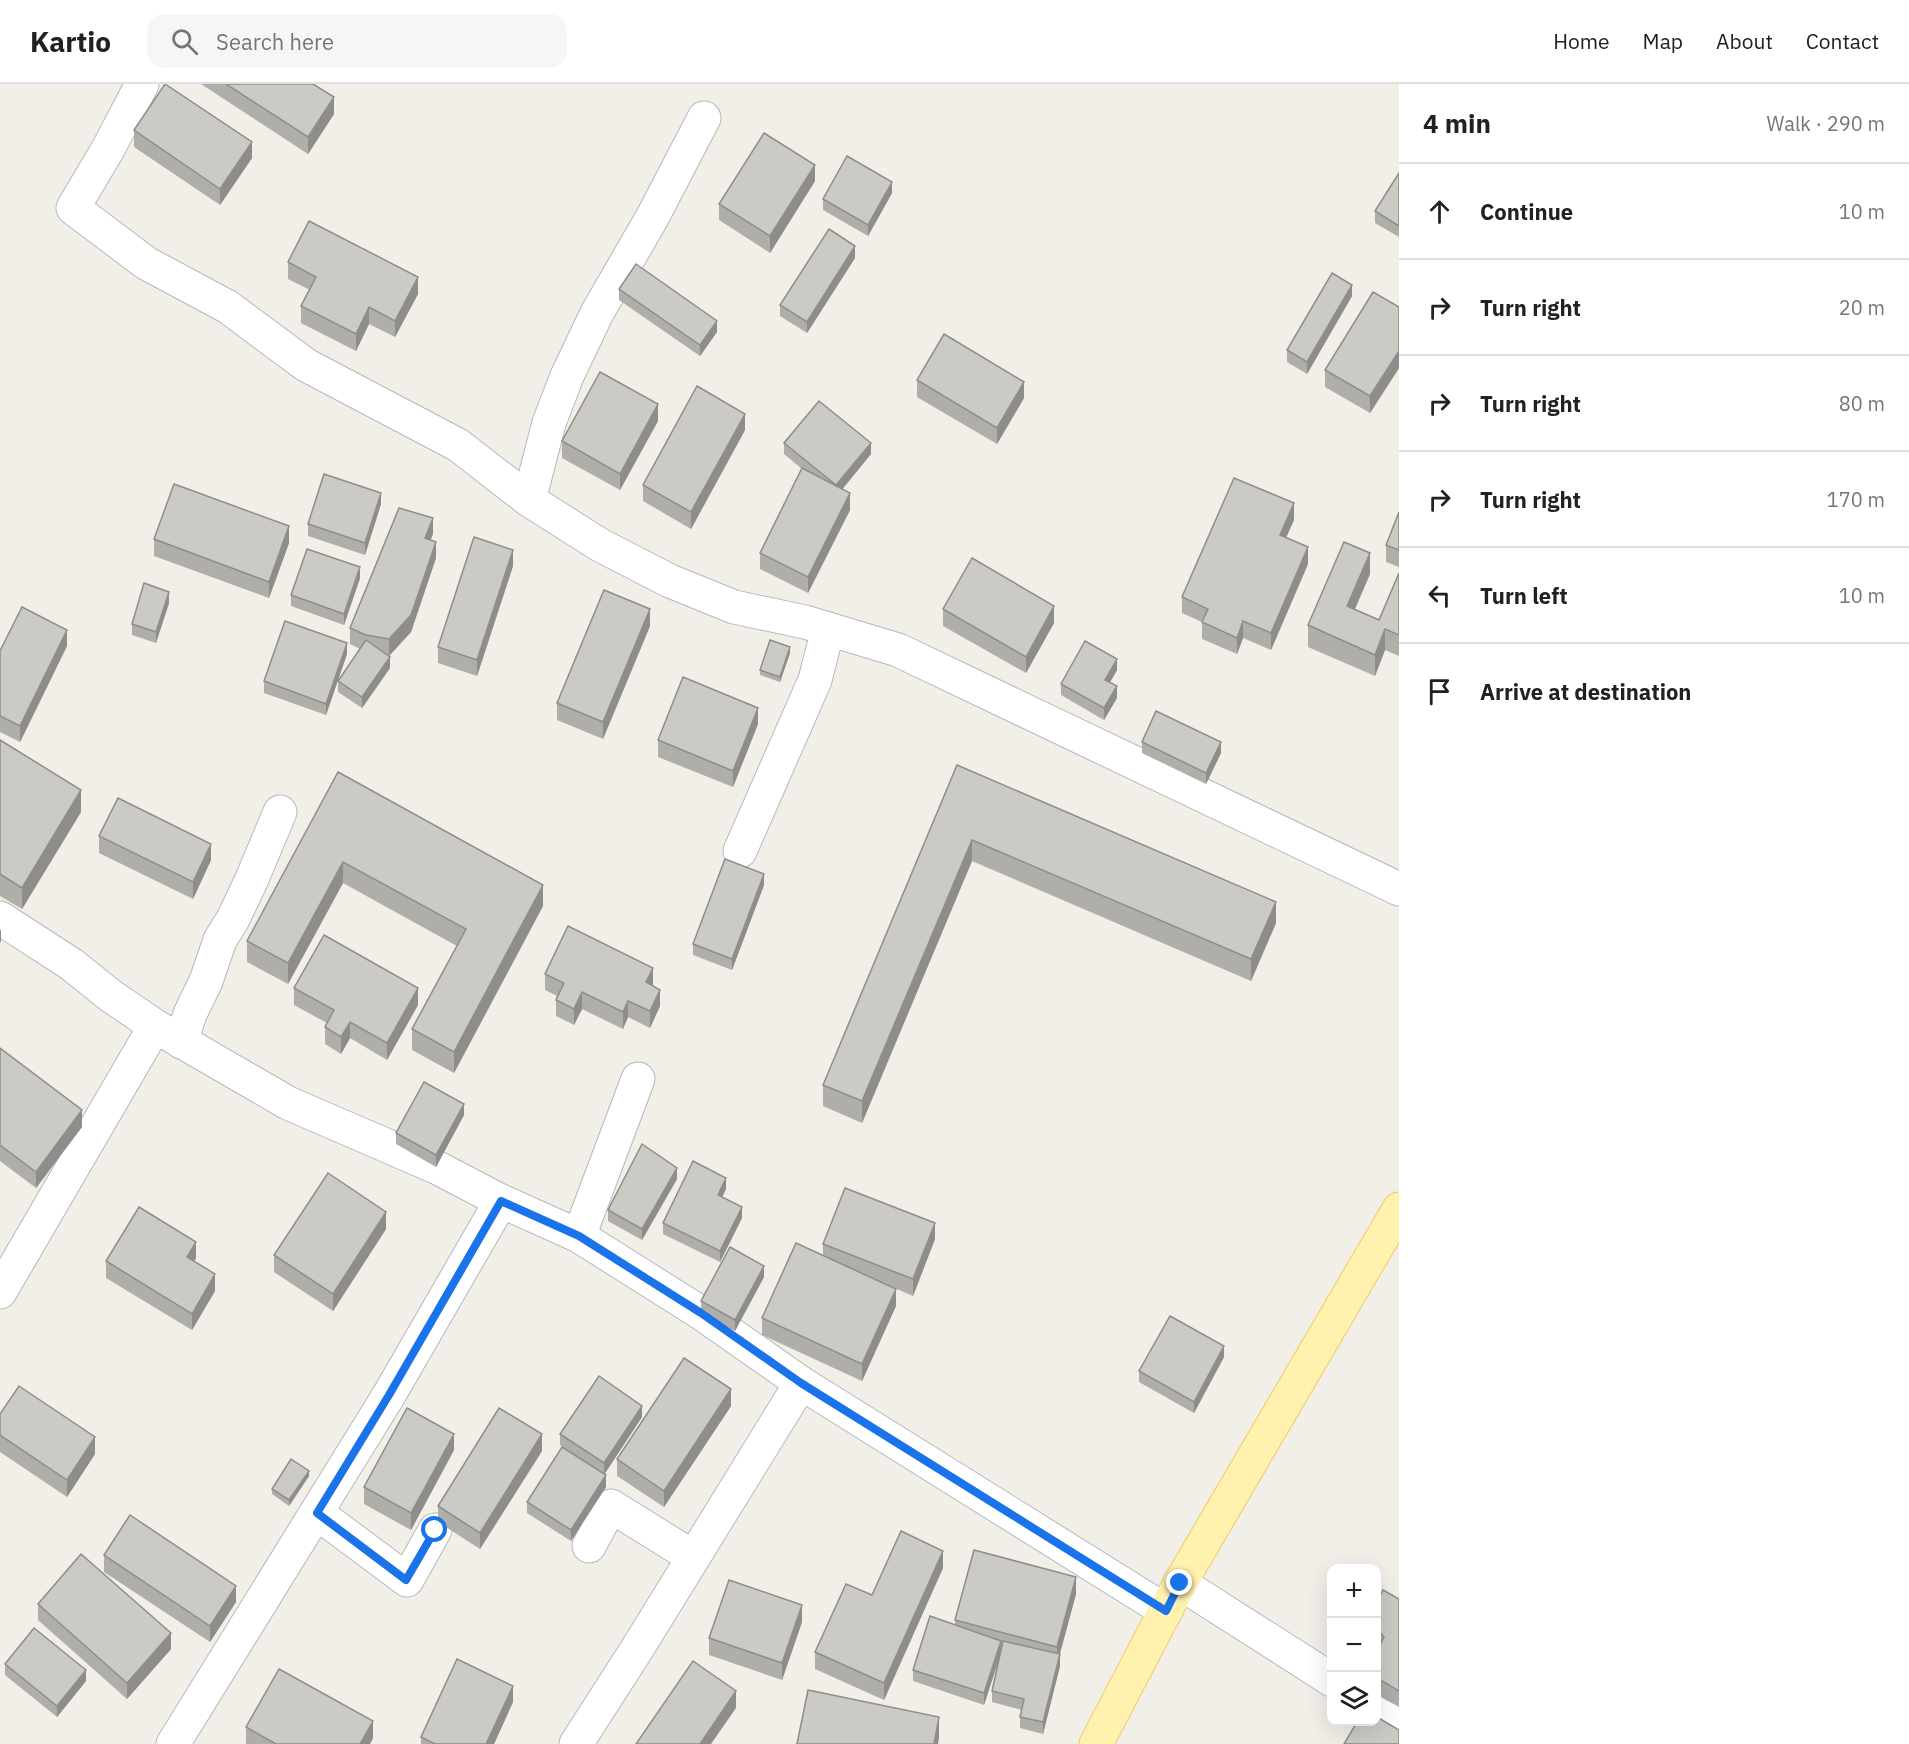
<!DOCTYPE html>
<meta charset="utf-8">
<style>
body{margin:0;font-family:"IBM Plex Sans",sans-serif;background:#f6f6f6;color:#202124}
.controls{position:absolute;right:18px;bottom:18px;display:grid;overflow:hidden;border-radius:12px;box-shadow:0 6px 24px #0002}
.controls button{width:54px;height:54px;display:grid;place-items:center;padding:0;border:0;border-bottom:2px solid #e0e0e0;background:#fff;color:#202124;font:30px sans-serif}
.stop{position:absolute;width:18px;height:18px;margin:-14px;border:4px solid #1a73e8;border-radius:50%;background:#fff}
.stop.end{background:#1a73e8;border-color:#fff;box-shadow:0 2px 6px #0008}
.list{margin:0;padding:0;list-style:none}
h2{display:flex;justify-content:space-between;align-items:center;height:78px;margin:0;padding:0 24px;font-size:26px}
h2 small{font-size:20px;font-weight:400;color:#757577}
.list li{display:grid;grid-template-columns:39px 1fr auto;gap:18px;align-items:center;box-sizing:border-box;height:96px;padding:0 24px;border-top:2px solid #e0e0e0}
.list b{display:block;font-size:22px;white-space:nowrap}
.list em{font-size:20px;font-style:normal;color:#757577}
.icon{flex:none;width:33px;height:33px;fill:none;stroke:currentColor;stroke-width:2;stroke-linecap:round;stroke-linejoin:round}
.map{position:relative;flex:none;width:1399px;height:1660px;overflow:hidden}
header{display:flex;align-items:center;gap:36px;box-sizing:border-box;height:84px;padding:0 30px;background:#fff;border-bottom:2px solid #e0e0e0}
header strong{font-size:28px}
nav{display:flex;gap:33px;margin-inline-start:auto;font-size:21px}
.search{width:420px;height:54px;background:#f6f6f6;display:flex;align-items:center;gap:15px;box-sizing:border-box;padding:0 21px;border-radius:18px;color:#757577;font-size:22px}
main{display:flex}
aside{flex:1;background:#fff}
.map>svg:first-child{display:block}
</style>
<header>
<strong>Kartio</strong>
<div class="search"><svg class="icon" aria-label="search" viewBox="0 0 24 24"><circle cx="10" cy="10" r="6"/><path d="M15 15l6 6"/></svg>Search here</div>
<nav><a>Home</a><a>Map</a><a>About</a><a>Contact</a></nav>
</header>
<main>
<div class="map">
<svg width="1399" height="1660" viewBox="0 0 1399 1660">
<rect width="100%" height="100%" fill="#f1efe8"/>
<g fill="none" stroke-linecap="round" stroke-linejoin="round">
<g stroke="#b5b8bc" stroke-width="35">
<g id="minor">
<path d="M142 0 108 65 73 124 146 179 228 223 306 281 458 361 529 416 600 461 670 497 734 523 805 538 898 566 1399 805"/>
<path d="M529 416 549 339 567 292 597 229 653 132 704 34"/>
<path d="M740 767 815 596 828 545"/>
<path d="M0 834 71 880 111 912 155 942"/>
<path d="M181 958 190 930 206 897 220 856 233 835 251 797 280 728"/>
<path d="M579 1152 638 995"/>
<path d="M0 1208 155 942 288 1019 436 1083 501 1117 579 1152 701 1229 801 1299 1166 1527"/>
<path d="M317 1429 407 1496 435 1446"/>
<path d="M589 1462 611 1422 693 1473"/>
<path d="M1180 1499 1332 1596"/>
<path d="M1376 1625 1399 1639"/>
<path d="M173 1660 389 1311 501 1117"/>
<path d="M576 1660 637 1565 801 1299"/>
</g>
</g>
<g stroke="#f2c960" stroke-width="35">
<path id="major" d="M1096 1660 1180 1499 1399 1125"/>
</g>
<use href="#minor" stroke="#fff" stroke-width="33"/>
<use href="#major" stroke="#fff2af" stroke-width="33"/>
</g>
<g fill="#afaea9">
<path d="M201 0H313L334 30 308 70Z"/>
<path d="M134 46 252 74 220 121 134 63Z"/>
<path d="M1399 89V153L1375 139V127Z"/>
<path d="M815 97 770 169 719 136V120Z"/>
<path d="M892 109 868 152 823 126V115Z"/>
<path d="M855 174 807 249 780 232V221Z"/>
<path d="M288 178 418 210 395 253 369 240 356 267 301 239V222L310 206 288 195Z"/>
<path d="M619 205 717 248 700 272 619 216Z"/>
<path d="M1352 212 1307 290 1287 278V266Z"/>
<path d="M1399 223V284L1370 329 1325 303V286Z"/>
<path d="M917 296 1024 314 997 360 917 313Z"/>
<path d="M658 337 620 406 562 374V357Z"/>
<path d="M745 346 691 445 643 417V401Z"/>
<path d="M784 359 871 370 842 405 850 426 808 509 760 485V469L802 385 784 370Z"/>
<path d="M381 420 365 471 308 452V440Z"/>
<path d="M1399 428V483L1386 478V461Z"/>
<path d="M1294 436 1286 453 1308 480 1271 566 1243 554 1237 570 1202 555V538L1182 529V513Z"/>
<path d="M433 450 430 456 436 474 411 548 389 572 390 584 362 624 338 608V597L360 565 350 560V544Z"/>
<path d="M154 455 289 459 269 514 154 472Z"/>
<path d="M513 482 477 592 438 579V563Z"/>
<path d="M1399 489V572L1385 566 1375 592 1308 563V541L1370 490 1355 525 1379 536Z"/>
<path d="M360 494 344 541 291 522V511Z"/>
<path d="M169 519 156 559 132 551V540Z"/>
<path d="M943 525 1054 539 1026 589 943 542Z"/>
<path d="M650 542 603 655 557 636V619Z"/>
<path d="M67 562 20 658 0 648V567Z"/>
<path d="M790 569 780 598 760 591V586Z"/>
<path d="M347 570 326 631 264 609V597Z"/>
<path d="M1117 586 1110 598 1117 614 1104 636 1061 611V600Z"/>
<path d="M758 640 733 703 658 673V656Z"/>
<path d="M0 656 81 728 22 825 0 812Z"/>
<path d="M1142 658 1221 669 1206 700 1142 669Z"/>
<path d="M957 681 1276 839 1251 897 972 777 862 1039 823 1022V1001Z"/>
<path d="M338 688 543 822 454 989 412 966V945L457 862 343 799 288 900 247 878V857Z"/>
<path d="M99 752 211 776 193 815 99 769Z"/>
<path d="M764 801 732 886 693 871V860Z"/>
<path d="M545 890 653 900V902L660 922 650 944 628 933 623 945 582 925 574 941 556 932V916L557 912 545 906Z"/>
<path d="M294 904 418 921 387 976 350 954 341 970 325 960V943L327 939 294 921Z"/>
<path d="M0 964 82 1043 36 1104 0 1077Z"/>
<path d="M464 1031 436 1083 396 1060V1049Z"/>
<path d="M677 1095 642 1156 608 1137V1126Z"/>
<path d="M726 1105 722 1113 742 1134 720 1178 663 1150V1139Z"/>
<path d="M386 1145 333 1227 274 1188V1171Z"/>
<path d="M935 1155 913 1212 890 1202 896 1222 862 1297 762 1251V1234L823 1172V1160Z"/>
<path d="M196 1174 194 1178 215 1207 192 1246 106 1194V1177Z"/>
<path d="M764 1193 735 1247 701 1229V1217Z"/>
<path d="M1224 1273 1194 1329 1139 1298V1287Z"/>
<path d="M731 1322 664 1423 617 1392V1375Z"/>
<path d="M0 1330 95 1370 67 1413 0 1368Z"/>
<path d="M642 1333 604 1390 606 1403 571 1457 527 1429V1418L585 1378 560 1361V1350Z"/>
<path d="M454 1366 411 1446 364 1420V1403Z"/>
<path d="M542 1367 480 1465 438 1438V1422Z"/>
<path d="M309 1392 289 1422 272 1410V1405Z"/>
<path d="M104 1471 236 1518 210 1558 104 1488Z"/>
<path d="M943 1484 884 1616 815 1585V1568Z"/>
<path d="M1076 1510 1060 1570V1582L1043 1650 1020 1644V1633L1022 1626 992 1618V1607L999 1576 984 1621 913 1597V1586L955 1541V1536Z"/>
<path d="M1399 1515V1623L1377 1611V1567L1378 1564 1377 1562V1518Z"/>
<path d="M38 1520 171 1565 127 1615 38 1536Z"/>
<path d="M802 1538 782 1596 709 1571V1554Z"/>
<path d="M5 1580 86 1597 57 1633 5 1591Z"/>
<path d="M513 1618 494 1660H421V1653Z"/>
<path d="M246 1643 373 1654 370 1660H246Z"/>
</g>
<g fill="#8f8d8a">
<path d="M334 13V30L308 70V53Z"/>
<path d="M252 58V74L220 121V105Z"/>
<path d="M815 81V97L770 169V152Z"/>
<path d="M892 98V109L868 152V141Z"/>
<path d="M855 162V174L807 249V238Z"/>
<path d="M418 193V210L395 253V237Z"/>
<path d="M1352 201V212L1307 290V278Z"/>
<path d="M369 223V240L356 267V250Z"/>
<path d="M717 237V248L700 272V261Z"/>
<path d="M1399 267V284L1370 329V312Z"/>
<path d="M1024 298V314L997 360V344Z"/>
<path d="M658 320V337L620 406V390Z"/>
<path d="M745 330V346L691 445V428Z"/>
<path d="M871 359V370L836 413V401Z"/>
<path d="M381 409V420L365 471V459Z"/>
<path d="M850 409V426L808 509V493Z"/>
<path d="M1294 419V436L1280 467V451Z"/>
<path d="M433 434V450L425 470V454Z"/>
<path d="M289 442V459L269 514V498Z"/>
<path d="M436 458V474L411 548 389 572V555Z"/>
<path d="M1308 463V480L1271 566V549Z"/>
<path d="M513 466V482L477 592V576Z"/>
<path d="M1370 469V490L1347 543V522Z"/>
<path d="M360 483V494L344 541V530Z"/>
<path d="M169 508V519L156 559V548Z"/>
<path d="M1054 522V539L1026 589V573Z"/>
<path d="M650 525V542L603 655V638Z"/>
<path d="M1243 537V554L1237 570V554Z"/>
<path d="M1385 545V566L1375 592V571Z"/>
<path d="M67 546V562L20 658V642Z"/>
<path d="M347 559V570L326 631V620Z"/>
<path d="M790 563V569L780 598V593Z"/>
<path d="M390 573V584L362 624V613Z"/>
<path d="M1117 575V586L1105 607V596Z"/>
<path d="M1117 602V614L1104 636V624Z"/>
<path d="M758 624V640L733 703V687Z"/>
<path d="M1221 658V669L1206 700V689Z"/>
<path d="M81 706V728L22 825V804Z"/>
<path d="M972 756V777L862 1039V1017Z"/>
<path d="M211 760V776L193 815V798Z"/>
<path d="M343 778V799L288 900V879Z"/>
<path d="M764 790V801L732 886V875Z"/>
<path d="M543 801V822L454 989V968Z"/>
<path d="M1276 818V839L1251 897V875Z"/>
<path d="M1 845V857L0 859V847Z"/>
<path d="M653 884V900L646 915V898Z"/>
<path d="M418 904V921L387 976V959Z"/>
<path d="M660 906V922L650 944V927Z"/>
<path d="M582 908V925L574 941V925Z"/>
<path d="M628 917V933L623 945V928Z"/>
<path d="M350 938V954L341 970V953Z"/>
<path d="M464 1020V1031L436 1083V1071Z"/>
<path d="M82 1026V1043L36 1104V1088Z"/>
<path d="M677 1084V1095L642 1156V1145Z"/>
<path d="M726 1094V1105L718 1122V1111Z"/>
<path d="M742 1123V1134L720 1178V1167Z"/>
<path d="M386 1128V1145L333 1227V1210Z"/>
<path d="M935 1139V1155L913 1212V1195Z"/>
<path d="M196 1158V1174L187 1190V1173Z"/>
<path d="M764 1182V1193L735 1247V1236Z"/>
<path d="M215 1190V1207L192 1246V1230Z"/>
<path d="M896 1205V1222L862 1297V1280Z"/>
<path d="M1224 1262V1273L1194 1329V1318Z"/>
<path d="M731 1305V1322L664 1423V1407Z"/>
<path d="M642 1322V1333L604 1391V1379Z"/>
<path d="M454 1350V1366L411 1446V1429Z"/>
<path d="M542 1350V1367L480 1465V1449Z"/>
<path d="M95 1353V1370L67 1413V1396Z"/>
<path d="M309 1387V1392L289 1422V1416Z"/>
<path d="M606 1391V1403L571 1457V1446Z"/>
<path d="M943 1467V1484L884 1616V1599Z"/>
<path d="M1076 1493V1510L1057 1580V1563Z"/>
<path d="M236 1502V1518L210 1558V1542Z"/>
<path d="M802 1521V1538L782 1596V1579Z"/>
<path d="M171 1549V1565L127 1615V1599Z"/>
<path d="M1001 1557V1568L984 1621V1609Z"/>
<path d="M1060 1570V1582L1043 1650V1638Z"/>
<path d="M86 1586V1597L57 1633V1622Z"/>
<path d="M513 1602V1618L494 1660H486Z"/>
<path d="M736 1607V1624L711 1660H700Z"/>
<path d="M939 1633V1654L938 1660H934Z"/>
<path d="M373 1637V1654L370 1660H360Z"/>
</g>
<g fill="#cccac5" stroke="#8f8d8a" stroke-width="1.5">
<path d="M165 0 252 58 220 105 134 46Z"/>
<path d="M226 0H313L334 13 308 53Z"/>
<path d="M764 49 815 81 770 152 719 120Z"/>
<path d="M847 72 892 98 868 141 823 115Z"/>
<path d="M1399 89V142L1375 127Z"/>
<path d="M309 137 418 193 395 237 369 223 356 250 301 222 316 193 288 178Z"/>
<path d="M829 145 855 162 807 238 780 221Z"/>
<path d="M636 180 717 237 700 261 619 205Z"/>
<path d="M1332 189 1352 201 1307 278 1287 266Z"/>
<path d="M1373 208 1399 223V267L1370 312 1325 286Z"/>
<path d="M944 250 1024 298 997 344 917 296Z"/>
<path d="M600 288 658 320 620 390 562 357Z"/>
<path d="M697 302 745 330 691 428 643 401Z"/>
<path d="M819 317 871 359 836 401 784 359Z"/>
<path d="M802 384 850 409 808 493 760 469Z"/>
<path d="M324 390 381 409 365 459 308 440Z"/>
<path d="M1234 394 1294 419 1280 451 1308 463 1271 549 1243 537 1237 554 1202 538 1208 525 1182 513Z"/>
<path d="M174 400 289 442 269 498 154 455Z"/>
<path d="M399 424 433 434 425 454 436 458 411 531 389 555 366 551 350 544Z"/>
<path d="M1399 428V466L1386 461Z"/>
<path d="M474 453 513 466 477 576 438 563Z"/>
<path d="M1344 458 1370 469 1347 522 1379 536 1399 489V551L1385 545 1375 571 1308 541Z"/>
<path d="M307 465 360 483 344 530 291 511Z"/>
<path d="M972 474 1054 522 1026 573 943 525Z"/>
<path d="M144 499 169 508 156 548 132 540Z"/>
<path d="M604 506 650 525 603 638 557 619Z"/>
<path d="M22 523 67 546 20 642 0 632V567Z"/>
<path d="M285 537 347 559 326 620 264 597Z"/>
<path d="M366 556 390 573 362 613 338 597Z"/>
<path d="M770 556 790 563 780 593 760 586Z"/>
<path d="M1085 557 1117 575 1105 596 1117 602 1104 624 1061 600Z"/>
<path d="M683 593 758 624 733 687 658 656Z"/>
<path d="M1156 627 1221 658 1206 689 1142 658Z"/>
<path d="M0 656 81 706 22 804 0 790Z"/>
<path d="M957 681 1276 818 1251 875 972 756 862 1017 823 1001Z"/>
<path d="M338 688 543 801 454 968 412 945 466 845 343 778 288 879 247 857Z"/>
<path d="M118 714 211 760 193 798 99 752Z"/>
<path d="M725 775 764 790 732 875 693 860Z"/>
<path d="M568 842 653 884 646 898 660 906 650 927 628 917 623 928 582 908 574 925 556 916 564 899 545 890Z"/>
<path d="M324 851 418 904 387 959 350 938 341 953 325 943 334 926 294 904Z"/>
<path d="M0 964 82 1026 36 1088 0 1061Z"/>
<path d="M424 998 464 1020 436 1071 396 1049Z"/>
<path d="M642 1060 677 1084 642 1145 608 1126Z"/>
<path d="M693 1077 726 1094 718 1111 742 1123 720 1167 663 1139Z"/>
<path d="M328 1089 386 1128 333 1210 274 1171Z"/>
<path d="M845 1104 935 1139 913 1195 823 1160Z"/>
<path d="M139 1123 196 1158 187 1173 215 1190 192 1230 106 1177Z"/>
<path d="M796 1159 896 1205 862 1280 762 1234Z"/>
<path d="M730 1163 764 1182 735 1236 701 1217Z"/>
<path d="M1170 1232 1224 1262 1194 1318 1139 1287Z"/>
<path d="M684 1274 731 1305 664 1407 617 1375Z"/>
<path d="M599 1292 642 1322 604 1379 560 1350Z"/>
<path d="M19 1302 95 1353 67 1396 0 1351V1330Z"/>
<path d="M407 1324 454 1350 411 1429 364 1403Z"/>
<path d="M499 1324 542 1350 480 1449 438 1422Z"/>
<path d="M562 1363 606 1391 571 1446 527 1418Z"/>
<path d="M291 1375 309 1387 289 1416 272 1405Z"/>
<path d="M130 1431 236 1502 210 1542 104 1471Z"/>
<path d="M901 1447 943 1467 884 1599 815 1568 846 1500 872 1511Z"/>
<path d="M974 1466 1076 1493 1057 1563 955 1536Z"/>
<path d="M81 1470 171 1549 127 1599 38 1520Z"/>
<path d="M729 1496 802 1521 782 1579 709 1554Z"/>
<path d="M1383 1506 1399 1515V1607L1377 1594V1567L1384 1553 1377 1545V1518Z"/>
<path d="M930 1532 1001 1557 984 1609 913 1586Z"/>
<path d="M34 1544 86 1586 57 1622 5 1580Z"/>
<path d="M1003 1557 1060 1570 1043 1638 1020 1633 1024 1615 992 1607Z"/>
<path d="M457 1575 513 1602 486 1660H435L421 1653Z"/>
<path d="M693 1577 736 1607 700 1660H636Z"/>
<path d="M279 1585 373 1637 360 1660H276L246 1643Z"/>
<path d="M808 1606 939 1633 934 1660H797Z"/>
<path d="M1377 1633 1399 1646V1660H1344L1357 1638H1377Z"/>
</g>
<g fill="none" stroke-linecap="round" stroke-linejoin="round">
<path stroke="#1a73e8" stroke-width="8" d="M435 1446 406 1496 317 1429 389 1311 501 1117 579 1152 701 1229 801 1299 1166 1527 1180 1499"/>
</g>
</svg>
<div class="controls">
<button>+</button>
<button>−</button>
<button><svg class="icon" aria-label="layers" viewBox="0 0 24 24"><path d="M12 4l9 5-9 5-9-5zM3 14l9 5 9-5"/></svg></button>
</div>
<div class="stop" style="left:435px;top:1446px"></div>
<div class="stop end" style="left:1180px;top:1499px"></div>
</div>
<aside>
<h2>4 min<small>Walk · 290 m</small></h2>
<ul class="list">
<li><svg class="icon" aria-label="ahead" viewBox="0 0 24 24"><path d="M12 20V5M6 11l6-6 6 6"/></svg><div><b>Continue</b></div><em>10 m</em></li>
<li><svg class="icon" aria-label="right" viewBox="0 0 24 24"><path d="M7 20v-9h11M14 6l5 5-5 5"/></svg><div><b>Turn right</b></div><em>20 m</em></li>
<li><svg class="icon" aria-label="right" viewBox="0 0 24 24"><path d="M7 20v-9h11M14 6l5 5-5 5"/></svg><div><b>Turn right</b></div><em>80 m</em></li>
<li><svg class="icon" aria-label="right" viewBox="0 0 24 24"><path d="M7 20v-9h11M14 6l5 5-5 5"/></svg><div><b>Turn right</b></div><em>170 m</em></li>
<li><svg class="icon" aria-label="left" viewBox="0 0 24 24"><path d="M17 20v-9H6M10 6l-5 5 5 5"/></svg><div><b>Turn left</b></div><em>10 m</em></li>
<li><svg class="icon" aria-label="arrive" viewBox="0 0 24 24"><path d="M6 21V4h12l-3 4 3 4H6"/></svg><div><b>Arrive at destination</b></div></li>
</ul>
</aside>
</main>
